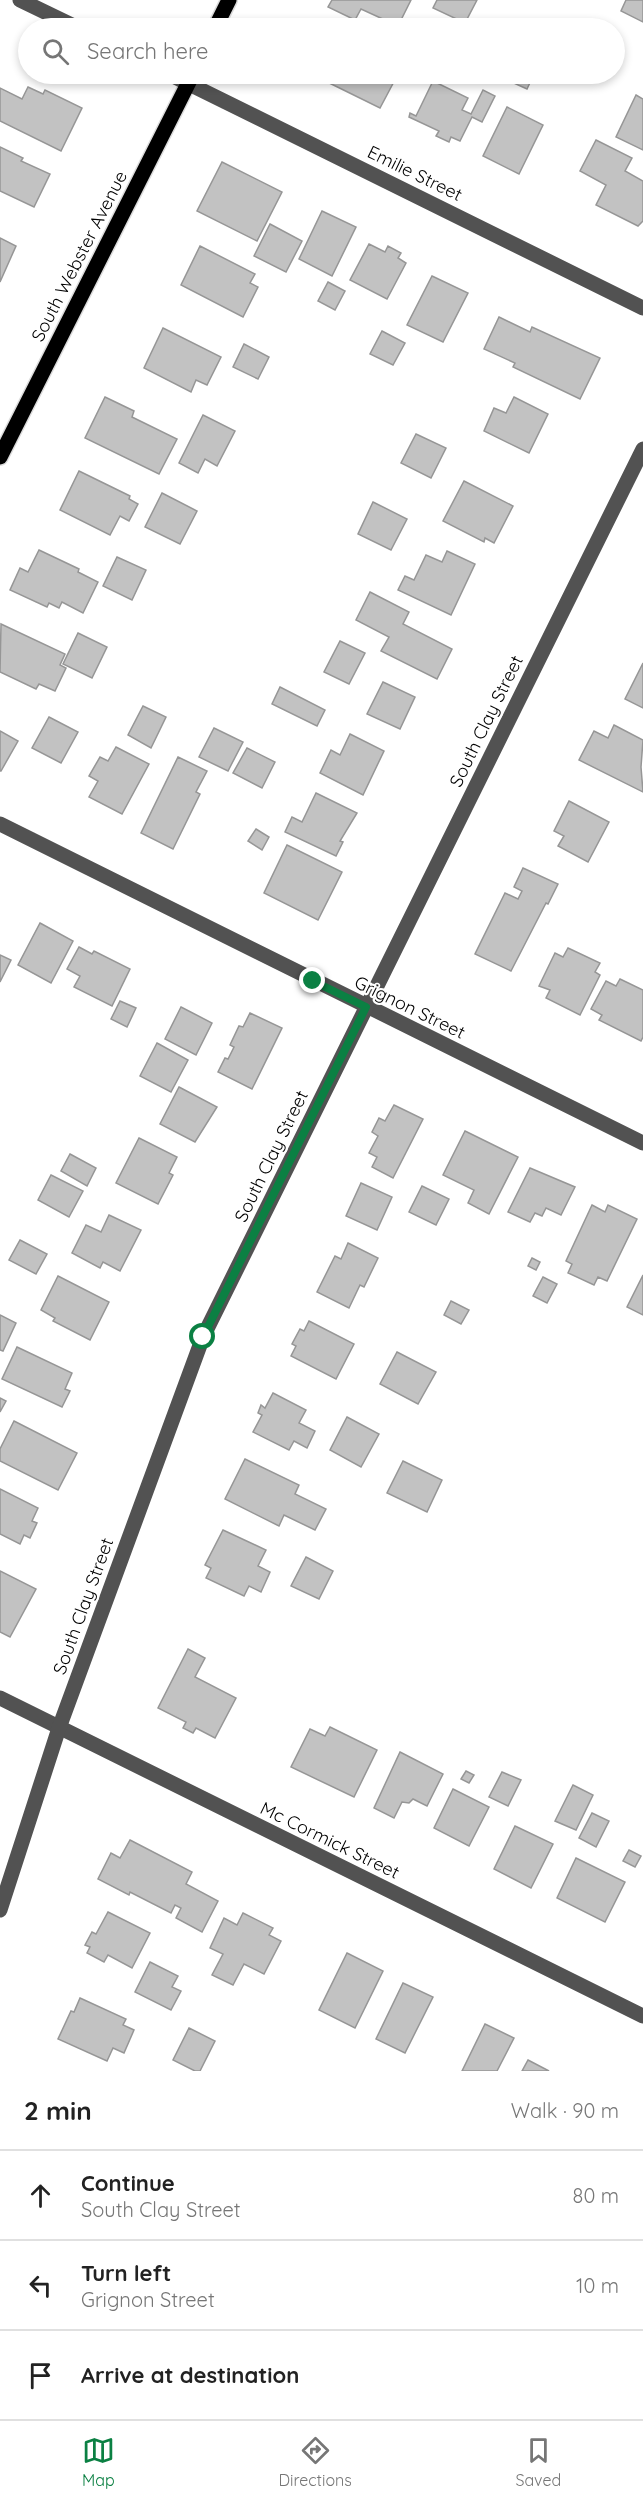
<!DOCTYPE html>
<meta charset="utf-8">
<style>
body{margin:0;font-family:Quicksand,sans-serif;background:#f6f6f6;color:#222}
.stop{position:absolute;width:18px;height:18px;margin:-14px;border:4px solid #0b8043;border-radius:50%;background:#fff}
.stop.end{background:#0b8043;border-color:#fff;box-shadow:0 2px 6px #0008}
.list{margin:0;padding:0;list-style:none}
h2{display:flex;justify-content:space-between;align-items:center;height:78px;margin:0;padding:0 24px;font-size:26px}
h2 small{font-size:20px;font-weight:400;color:#767676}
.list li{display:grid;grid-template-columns:39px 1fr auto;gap:18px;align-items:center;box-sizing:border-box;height:90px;padding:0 24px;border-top:2px solid #e0e0e0}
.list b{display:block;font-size:22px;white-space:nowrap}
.list p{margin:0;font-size:20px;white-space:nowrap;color:#767676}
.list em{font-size:20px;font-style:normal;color:#767676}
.icon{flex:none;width:33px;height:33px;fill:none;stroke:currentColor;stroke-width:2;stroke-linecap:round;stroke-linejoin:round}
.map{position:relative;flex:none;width:643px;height:2071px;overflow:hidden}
.search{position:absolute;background:#fff;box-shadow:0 3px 9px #0003;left:18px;right:18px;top:18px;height:66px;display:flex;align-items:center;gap:15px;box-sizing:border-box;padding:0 21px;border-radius:33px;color:#767676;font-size:22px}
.sheet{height:348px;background:#fff}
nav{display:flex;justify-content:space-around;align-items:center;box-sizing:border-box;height:84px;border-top:2px solid #e0e0e0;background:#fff;font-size:16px;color:#767676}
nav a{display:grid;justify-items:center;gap:3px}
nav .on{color:#0b8043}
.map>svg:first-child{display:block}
</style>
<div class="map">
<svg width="643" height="2071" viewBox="0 0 643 2071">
<rect width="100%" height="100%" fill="#fff"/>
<g fill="#c2c2c2" stroke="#969696" stroke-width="1.5">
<path d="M332 0H411L398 26 361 9 355 20 328 7Z"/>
<path d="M437 0H477L465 23 433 8Z"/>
<path d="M626 0H643V22L621 11Z"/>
<path d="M311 74H398L380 108Z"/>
<path d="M508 74H534L527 89 505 79Z"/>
<path d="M433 81 468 98 462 110 471 114 483 90 495 96 482 122 472 117 460 141 451 137 449 142 436 136 439 131 409 117 410 113 416 116Z"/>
<path d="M28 87 43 94 45 90 82 108 61 151 0 121V88L22 99Z"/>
<path d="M636 95 643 99V150L616 137Z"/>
<path d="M507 107 543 125 519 174 483 156Z"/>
<path d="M596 140 632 158 625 171 643 181V221L638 226 596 205 606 185 580 171Z"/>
<path d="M0 147 23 158 21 161 50 174 34 207 0 191Z"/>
<path d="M222 162 282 192 257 241 197 211Z"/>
<path d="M322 211 356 227 332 276 299 259Z"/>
<path d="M270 224 302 241 286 272 254 256Z"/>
<path d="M0 238 16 246 0 282Z"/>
<path d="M369 244 385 252 388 246 401 253 398 258 406 263 387 299 350 280Z"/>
<path d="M200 246 255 274 250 283 258 287 243 317 181 285Z"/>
<path d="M432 276 468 293 443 342 407 325Z"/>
<path d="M328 282 345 291 335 310 318 301Z"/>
<path d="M499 317 530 332 532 327 600 358 580 399 513 367 515 363 484 349Z"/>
<path d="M163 328 221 357 207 385 196 380 191 392 144 368Z"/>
<path d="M382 331 405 343 393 365 370 354Z"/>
<path d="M244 344 269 357 258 379 233 367Z"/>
<path d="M105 397 134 411 132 417 177 439 159 474 85 438Z"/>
<path d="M514 397 548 414 529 453 484 431 494 408 506 413Z"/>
<path d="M203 415 235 431 217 466 205 459 198 473 179 463Z"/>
<path d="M416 434 446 448 431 478 401 463Z"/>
<path d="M79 471 130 496 129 499 138 504 129 521 120 516 110 535 60 510Z"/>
<path d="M464 481 513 506 494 543 485 538 484 542 443 521Z"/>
<path d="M162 493 197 511 180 544 145 527Z"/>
<path d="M373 502 407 519 391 550 358 534Z"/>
<path d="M39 550 79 569 78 572 98 582 83 613 62 602 59 608 49 603 47 607 10 590 20 568 28 572Z"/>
<path d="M447 551 475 564 451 615 398 590 405 576 414 580 426 555 442 562Z"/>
<path d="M117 557 146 570 132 600 103 586Z"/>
<path d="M370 592 409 612 403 624 452 649 437 679 381 651 389 637 356 620Z"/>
<path d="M1 624 65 654 60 665 66 668 55 691 39 684 36 689 0 672Z"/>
<path d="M78 633 107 647 92 678 63 664Z"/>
<path d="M340 641 365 653 349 684 324 672Z"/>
<path d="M643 663V708L625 699Z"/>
<path d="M383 682 415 697 400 729 367 714Z"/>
<path d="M280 687 325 710 317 726 272 704Z"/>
<path d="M143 706 166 717 151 748 128 735Z"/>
<path d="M49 717 78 732 61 763 32 748Z"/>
<path d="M614 725 643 740 641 767 643 792 579 760 594 731 608 738Z"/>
<path d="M214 728 243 742 228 771 199 757Z"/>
<path d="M0 731 18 741 1 771H0Z"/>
<path d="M350 734 384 751 363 795 320 773 331 750 340 755Z"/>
<path d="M116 747 149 764 122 814 89 797 98 781 89 776 100 757 108 761Z"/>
<path d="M247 748 275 762 262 788 233 773Z"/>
<path d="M178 757 207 771 196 792 200 794 173 849 141 833Z"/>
<path d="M316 793 357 813 340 841 343 842 336 856 285 832 292 817 302 822Z"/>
<path d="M569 801 609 822 588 862 558 846 564 836 554 831Z"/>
<path d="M256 829 269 837 262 850 248 841Z"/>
<path d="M287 845 342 872 318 920 264 893Z"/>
<path d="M523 868 558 884 548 904 546 903 511 971 475 954 505 893 518 899 522 891 514 887Z"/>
<path d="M40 923 73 941 51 983 18 965Z"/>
<path d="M79 947 92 954 94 951 130 969 112 1006 74 987 80 976 67 969Z"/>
<path d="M568 948 600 963 595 972 600 975 580 1015 546 998 550 990 539 986 555 953 563 957Z"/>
<path d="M0 955 11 960 0 982Z"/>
<path d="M620 979 643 990V1037L641 1041 599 1020 602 1015 591 1009 606 981 616 986Z"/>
<path d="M120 1001 136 1008 127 1027 111 1019Z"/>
<path d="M181 1007 212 1023 196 1055 165 1039Z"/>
<path d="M250 1013 282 1028 252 1089 218 1072 225 1058 228 1059 234 1047 230 1045 239 1026 243 1027Z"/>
<path d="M157 1043 188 1060 171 1092 140 1076Z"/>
<path d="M179 1087 217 1107 195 1142 160 1124Z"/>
<path d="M394 1105 423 1119 393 1178 372 1167 377 1157 369 1153 378 1136 372 1132 379 1118 385 1121Z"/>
<path d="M465 1131 518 1157 489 1214 468 1203 474 1190 443 1175Z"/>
<path d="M139 1138 177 1157 169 1173 173 1175 158 1204 116 1183Z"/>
<path d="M70 1154 96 1168 87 1186 61 1171Z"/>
<path d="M530 1168 575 1187 561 1215 546 1208 542 1216 535 1213 530 1222 508 1212Z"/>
<path d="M51 1175 83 1191 69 1217 38 1200Z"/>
<path d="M361 1183 392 1197 377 1230 346 1216Z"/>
<path d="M422 1186 449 1199 436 1225 409 1212Z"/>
<path d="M592 1205 605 1212 608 1205 637 1219 607 1281 598 1277 594 1285 568 1273 572 1264 566 1261Z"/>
<path d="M109 1215 141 1230 120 1271 103 1262 100 1268 72 1253 86 1225 101 1232Z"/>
<path d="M20 1240 47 1254 36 1274 9 1260Z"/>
<path d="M348 1243 378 1258 364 1287 360 1285 349 1308 317 1292 335 1256 341 1259Z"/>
<path d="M532 1258 540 1262 536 1270 528 1266Z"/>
<path d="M643 1275V1315L627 1307Z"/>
<path d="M58 1276 109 1302 90 1340 53 1321 55 1318 41 1310Z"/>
<path d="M543 1277 557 1284 547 1303 533 1296Z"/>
<path d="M451 1301 469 1310 461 1324 444 1315Z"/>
<path d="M0 1315 16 1323 3 1351 0 1350Z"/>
<path d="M309 1321 354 1344 336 1379 291 1356 296 1346 292 1344 300 1329 304 1331Z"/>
<path d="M17 1347 72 1373 65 1389 70 1391 62 1407 2 1379Z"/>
<path d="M397 1352 436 1372 418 1404 380 1384Z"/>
<path d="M273 1393 306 1410 299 1423 315 1431 307 1448 294 1441 289 1450 253 1432 262 1415 258 1413 261 1405 265 1408Z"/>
<path d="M0 1398 6 1401 0 1412Z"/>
<path d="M347 1417 379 1434 361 1467 330 1450Z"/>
<path d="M14 1421 77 1453 58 1490 0 1461V1449Z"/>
<path d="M245 1459 299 1485 295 1494 326 1509 315 1530 284 1515 279 1526 225 1499Z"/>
<path d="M403 1461 442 1480 427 1512 387 1493Z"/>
<path d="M0 1489 38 1508 32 1521 37 1523 30 1538 24 1535 20 1544 0 1534Z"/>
<path d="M223 1530 266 1550 258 1566 270 1572 261 1592 249 1586 244 1596 206 1578 211 1568 205 1565Z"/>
<path d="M306 1557 333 1571 319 1599 291 1586Z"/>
<path d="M0 1571 36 1589 10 1637 0 1632Z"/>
<path d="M188 1649 205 1658 195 1677 236 1698 215 1738 196 1728 193 1733 183 1728 186 1722 158 1708Z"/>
<path d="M330 1727 377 1750 354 1797 291 1767 310 1729 325 1736Z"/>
<path d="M400 1752 443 1774 427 1806 413 1799 409 1803 402 1802 394 1818 374 1808Z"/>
<path d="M466 1771 474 1775 469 1783 461 1779Z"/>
<path d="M502 1772 521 1780 508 1806 489 1797Z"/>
<path d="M573 1785 593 1795 576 1830 555 1821Z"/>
<path d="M453 1789 489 1807 469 1846 434 1828Z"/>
<path d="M592 1813 609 1821 596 1847 579 1838Z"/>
<path d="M515 1826 553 1844 531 1888 494 1869Z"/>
<path d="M130 1840 192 1872 186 1884 218 1901 202 1932 176 1918 181 1908 175 1905 171 1913 130 1892 129 1895 98 1879 111 1853 120 1858Z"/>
<path d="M629 1850 641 1856 635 1867 623 1861Z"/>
<path d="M576 1858 625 1882 605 1922 557 1898Z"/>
<path d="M108 1912 150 1933 132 1968 108 1955 104 1962 87 1953 90 1947 85 1945 92 1932 96 1934Z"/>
<path d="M243 1913 273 1928 269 1935 281 1941 264 1974 244 1964 233 1985 212 1975 223 1954 210 1948 224 1918 237 1925Z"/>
<path d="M347 1953 383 1971 355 2028 319 2010Z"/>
<path d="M150 1962 178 1976 172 1987 181 1991 171 2010 135 1992Z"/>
<path d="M403 1983 433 1997 405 2053 376 2039Z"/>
<path d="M80 1998 126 2019 123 2025 134 2030 124 2053 113 2048 107 2061 58 2039 71 2011 74 2012Z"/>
<path d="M485 2024 514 2038 497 2071H462Z"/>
<path d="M189 2028 215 2041 200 2071H195L173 2060Z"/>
<path d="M528 2060 549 2071H522Z"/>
</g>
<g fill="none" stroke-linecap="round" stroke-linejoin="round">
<g stroke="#dbdbdb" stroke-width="18">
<g id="major">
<path d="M215 28 229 0"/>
<path d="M0 457 193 74"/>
</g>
</g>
<g stroke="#525252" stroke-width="15">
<path d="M20 0 78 28"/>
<path d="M169 74 643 308"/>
<path d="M0 824 643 1143"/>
<path d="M0 1698 643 2016"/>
<path d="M0 1910 59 1728 203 1337 643 449"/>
</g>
<use href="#major" stroke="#000" stroke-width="15"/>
</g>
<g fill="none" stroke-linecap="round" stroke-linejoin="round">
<path stroke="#0b8043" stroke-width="8" d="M203 1337 366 1007 313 981"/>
</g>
<g text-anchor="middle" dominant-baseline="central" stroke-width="4.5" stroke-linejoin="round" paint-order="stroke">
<g font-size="18" fill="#000" stroke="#fff">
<text transform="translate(415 173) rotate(26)">Emilie Street</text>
<text transform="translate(79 256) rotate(-63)">South Webster Avenue</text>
<text transform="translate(486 721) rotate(-64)">South Clay Street</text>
<text transform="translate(410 1007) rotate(26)">Grignon Street</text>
<text transform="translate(271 1156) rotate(-64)">South Clay Street</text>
<text transform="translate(83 1606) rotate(-70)">South Clay Street</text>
<text transform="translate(330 1840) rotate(26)">Mc Cormick Street</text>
</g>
</g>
</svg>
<div class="stop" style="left:203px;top:1337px"></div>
<div class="stop end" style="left:313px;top:981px"></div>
<div class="search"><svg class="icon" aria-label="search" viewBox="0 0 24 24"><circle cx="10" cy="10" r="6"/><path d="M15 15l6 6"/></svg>Search here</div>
</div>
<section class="sheet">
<h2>2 min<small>Walk · 90 m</small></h2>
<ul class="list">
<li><svg class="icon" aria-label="ahead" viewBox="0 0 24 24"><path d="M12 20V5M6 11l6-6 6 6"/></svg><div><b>Continue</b><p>South Clay Street</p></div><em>80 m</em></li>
<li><svg class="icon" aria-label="left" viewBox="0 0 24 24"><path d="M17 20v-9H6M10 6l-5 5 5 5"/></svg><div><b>Turn left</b><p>Grignon Street</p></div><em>10 m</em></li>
<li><svg class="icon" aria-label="arrive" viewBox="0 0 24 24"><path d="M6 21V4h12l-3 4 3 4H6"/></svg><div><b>Arrive at destination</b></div></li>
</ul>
</section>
<nav>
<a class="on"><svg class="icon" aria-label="map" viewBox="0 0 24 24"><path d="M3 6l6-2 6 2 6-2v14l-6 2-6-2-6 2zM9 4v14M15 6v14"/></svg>Map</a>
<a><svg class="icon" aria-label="directions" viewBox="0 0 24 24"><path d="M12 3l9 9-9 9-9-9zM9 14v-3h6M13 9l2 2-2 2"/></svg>Directions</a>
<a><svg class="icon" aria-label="saved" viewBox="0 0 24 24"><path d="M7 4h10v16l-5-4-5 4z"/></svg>Saved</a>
</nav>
